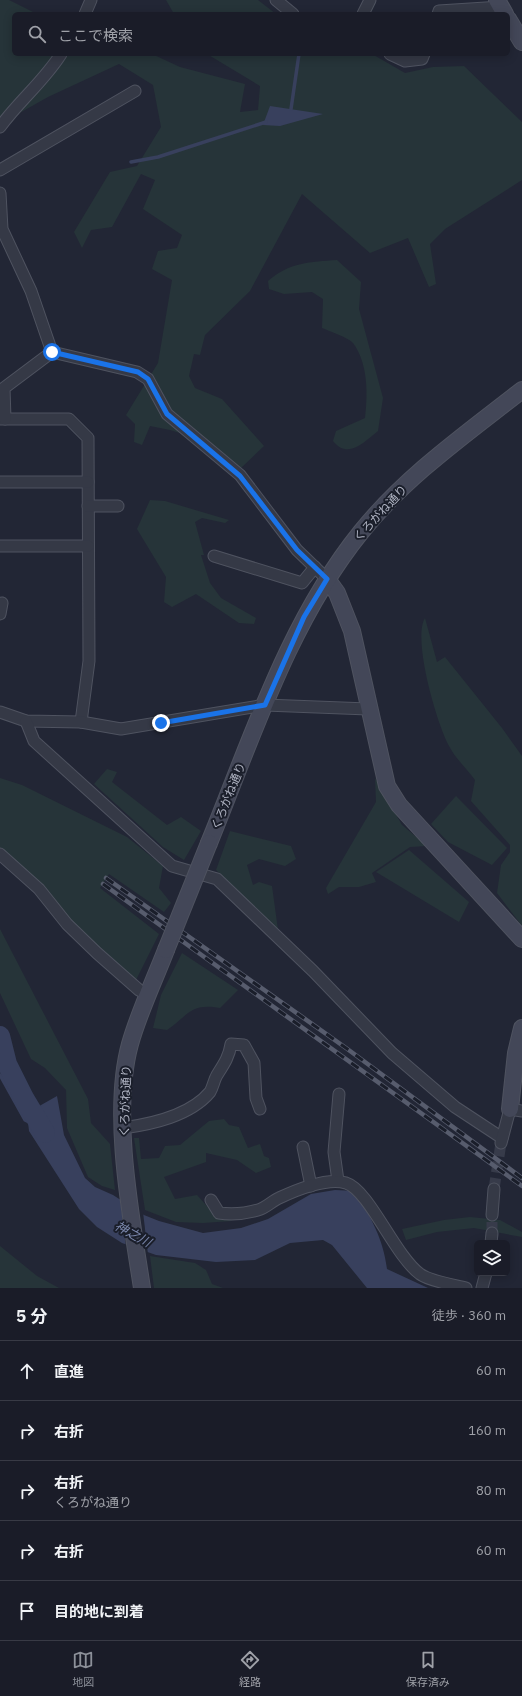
<!DOCTYPE html>
<html lang="ja">
<meta charset="utf-8">
<style>
body{margin:0;font-family:"IBM Plex Sans","Noto Sans JP",sans-serif;background:#232530;color:#f1f3f6}
.controls{position:absolute;right:12px;bottom:12px;display:grid;overflow:hidden;border-radius:6px;box-shadow:0 2px 10px #0003}
.controls button{width:36px;height:36px;display:grid;place-items:center;padding:0;border:0;border-bottom:1px solid #383a45;background:#1a1c28;color:#f1f3f6;font:20px sans-serif}
.stop{position:absolute;width:12px;height:12px;margin:-9px;border:3px solid #1a73e8;border-radius:50%;background:#fff}
.stop.end{background:#1a73e8;border-color:#fff;box-shadow:0 1px 4px #0008}
.list{margin:0;padding:0;list-style:none}
h2{display:flex;justify-content:space-between;align-items:center;height:52px;margin:0;padding:0 16px;font-size:17px}
h2 small{font-size:13px;font-weight:400;color:#9fa1a8}
.list li{display:grid;grid-template-columns:26px 1fr auto;gap:12px;align-items:center;box-sizing:border-box;height:60px;padding:0 16px;border-top:1px solid #383a45}
.list b{display:block;font-size:15px;white-space:nowrap}
.list p{margin:0;font-size:13px;white-space:nowrap;color:#9fa1a8}
.list em{font-size:13px;font-style:normal;color:#9fa1a8}
.icon{flex:none;width:22px;height:22px;fill:none;stroke:currentColor;stroke-width:2;stroke-linecap:round;stroke-linejoin:round}
.map{position:relative;flex:none;width:522px;height:1288px;overflow:hidden}
.search{position:absolute;background:#1a1c28;box-shadow:0 2px 10px #0003;left:12px;right:12px;top:12px;height:44px;display:flex;align-items:center;gap:10px;box-sizing:border-box;padding:0 14px;border-radius:6px;color:#9fa1a8;font-size:15px}
.sheet{height:352px;background:#1a1c28}
nav{display:flex;justify-content:space-around;align-items:center;box-sizing:border-box;height:56px;border-top:1px solid #383a45;background:#1a1c28;font-size:11px;color:#9fa1a8}
nav a{display:grid;justify-items:center;gap:2px}
nav .on{color:#8c9099}
.map>svg:first-child{display:block}
</style>
<div class="map">
<svg width="522" height="1288" viewBox="0 0 522 1288">
<rect width="100%" height="100%" fill="#222635"/>
<g fill="#263439">
<path d="M0 0H9L37 14H14V54H152L180 67 245 84 240 112 258 110 260 86 207 54H372L405 73 433 67 464 66 522 122V180L445 229 430 244 436 284 429 287 408 238 370 253 302 194 250 291 205 335 200 355 194 354 189 376 195 388 222 399 264 446 241 468 209 442 170 430 150 426 142 445 134 442 135 424 126 415 158 363 172 280 152 269 158 251 177 248 182 235 143 209 155 180 141 174 112 227 91 230 82 248 74 232 110 172 137 166 161 127 153 85 119 64 48 97 0 124Z"/>
<path d="M166 0H258L276 14H174Z"/>
<path d="M337 260 361 282 359 309 383 398 378 431C364 442 348 460 333 441L336 431 365 418C368 394 368 363 353 343 349 338 329 331 322 328L323 299 312 292 284 294 269 289 268 281C290 262 310 262 337 260Z"/>
<path d="M150 500 165 501 229 520 225 523 202 518 195 522 204 555H201L210 583 221 598 256 618 254 624 239 623 196 594 172 607 164 602 166 577 137 529Z"/>
<path d="M425 618 437 662 445 657 502 728 522 756V926L497 893 501 865 510 852V845L471 801 475 780C467 769 455 758 449 746 437 724 412 639 425 618Z"/>
<path d="M107 769 117 772 112 782 167 825 181 817 201 831 184 860 163 847 94 784Z"/>
<path d="M0 778 22 785 127 837 163 866 159 888 171 903 164 912 109 874 100 888 159 934 135 982C88 940 46 892 0 848Z"/>
<path d="M375 778 402 825 427 846 410 847 372 873 376 882 359 887H339L328 894 326 888 376 802Z"/>
<path d="M456 796 507 848 492 865 448 842 431 824Z"/>
<path d="M230 831 291 846 296 859 285 866 259 859 247 865 253 885 259 882 272 886 278 930 216 870Z"/>
<path d="M409 850 469 902 459 922 376 872Z"/>
<path d="M0 929 88 1099 91 1123 110 1144 115 1190 102 1186 88 1177 67 1128 66 1090 45 1068 31 1059 0 993Z"/>
<path d="M182 953 238 990 220 1008C190 1003 189 1015 167 1030L153 1028 161 995Z"/>
<path d="M224 1119 229 1125 239 1127 248 1148 260 1144 264 1156 269 1158 271 1167 256 1173 237 1160 206 1153V1162L164 1177 175 1199 197 1195 214 1214 232 1221 203 1223 176 1222 145 1210 134 1138H139L141 1159 159 1158 165 1146 180 1145 209 1121Z"/>
<path d="M470 1217 500 1220 522 1232V1237L474 1228 437 1232 406 1240 402 1229 444 1220Z"/>
<path d="M0 1246 37 1276 59 1288H0Z"/>
<path d="M150 1256 195 1263 206 1270 212 1284 223 1288H154Z"/>
</g>
<g fill="#38405d">
<path d="M270 106 323 114 280 126 263 125Z"/>
<path d="M57 1096 64 1135 85 1178 95 1187 113 1195 144 1215 159 1221 203 1233 241 1228 268 1219 311 1194 335 1190 355 1191C371 1218 383 1238 387 1269L428 1288H367L332 1245 323 1240 290 1243 255 1260 216 1262 156 1255 122 1243 97 1227 79 1209 29 1131 27 1113Z"/>
</g>
<path fill="#222635" d="M120 1197 143 1212 148 1254 126 1247Z"/>
<g fill="none" stroke-linecap="round" stroke-linejoin="round">
<g stroke="#38405d" stroke-width="3.5">
<path d="M291 109 299 54"/>
<path d="M131 162 158 157 266 122"/>
<path d="M0 1075 25 1120 31 1123"/>
</g>
<path stroke="#38405d" stroke-width="20" d="M0 1036 7 1064 24 1098 45 1133"/>
<g stroke="#373b4a" stroke-width="11" stroke-dasharray="11 5.5" stroke-linecap="butt">
<path d="M494 1189 501 1143"/>
<path d="M492 1233V1215"/>
</g>
<g stroke="#4f5360" stroke-width="13">
<g id="street">
<path d="M276 0 293 14"/>
<path d="M85 14 91 0"/>
<path d="M363 14 370 0"/>
<path d="M438 14 439 11 501 7"/>
<path d="M390 54 405 61 422 59 424 54"/>
<path d="M0 127C19 101 44 81 61 54"/>
<path d="M0 170 135 91"/>
<path d="M0 193 2 229 31 291 52 352 137 372 148 379 167 414 240 475 297 550 327 579"/>
<path d="M0 419H69L88 438 89 661 81 722"/>
<path d="M5 419 4 388 52 352"/>
<path d="M0 482H88"/>
<path d="M88 506H118"/>
<path d="M0 546H88"/>
<path d="M214 556 302 583 315 567"/>
<path d="M0 614 2 603"/>
<path d="M0 712 26 721 81 722 121 729 265 705 368 709"/>
<path d="M26 721 34 741 172 866 217 879 313 971 392 1053 455 1107 502 1138"/>
<path d="M0 854 39 889 67 924 97 953 139 990 148 995"/>
<path d="M123 1128C152 1124 190 1116 210 1092 213 1087 214 1080 217 1075 224 1064 229 1057 231 1044L244 1045 254 1063 256 1098 260 1109"/>
<path d="M501 1143 510 1109 522 1111"/>
<path d="M303 1147 311 1186"/>
<path d="M338 1181 334 1152 339 1094"/>
<path d="M211 1200 219 1213C233 1215 244 1214 258 1210 266 1208 272 1201 279 1198 296 1190 328 1177 346 1183 369 1190 395 1256 420 1274 429 1281 454 1285 466 1288"/>
<path d="M492 1215 494 1189"/>
<path d="M491 1243 492 1233"/>
<path d="M482 1288 486 1273"/>
</g>
</g>
<g stroke="#4f5360" stroke-width="18">
<g id="secondary">
<path d="M497 0 505 14"/>
<path d="M508 19 522 42"/>
<path d="M327 579 337 593 352 631 387 786 399 805 522 939"/>
<path d="M209 843C252 738 289 621 361 532 406 476 466 434 522 390"/>
<path d="M510 1109 516 1053 522 1028"/>
<path d="M142 1288C131 1217 111 1113 130 1044 139 1012 154 981 166 950"/>
</g>
</g>
<use href="#street" stroke="#353946" stroke-width="11"/>
<use href="#secondary" stroke="#434758" stroke-width="16"/>
<g stroke="#575c6d" stroke-width="4.5">
<g id="rail">
<path d="M106 878 346 1048 522 1178"/>
<path d="M103 884 522 1186"/>
</g>
</g>
<use href="#rail" stroke="#1a1e2a" stroke-width="3" stroke-dasharray="9" stroke-linecap="butt"/>
<g stroke="#4f5360" stroke-width="18" stroke-linecap="butt">
<path id="secondary-bridge" d="M166 950 209 843"/>
</g>
<use href="#secondary-bridge" stroke="#434758" stroke-width="16"/>
</g>
<g fill="none" stroke-linecap="round" stroke-linejoin="round">
<path stroke="#1a73e8" stroke-width="5" d="M52 352 138 372 148 379 167 414 240 476 297 550 327 579 304 617 265 705 161 723"/>
</g>
<g text-anchor="middle" dominant-baseline="central" stroke-width="4" stroke-linejoin="round" paint-order="stroke">
<g font-size="12" fill="#afb3c2" stroke="#1a1e2a">
<text transform="translate(380 513) rotate(-47)">くろがね通り</text>
<text transform="translate(228 796) rotate(-68)">くろがね通り</text>
<text transform="translate(125 1101) rotate(-88)">くろがね通り</text>
</g>
<g font-size="13" font-style="italic" fill="#7985a9" stroke="#1a1e2a">
<text transform="translate(133 1234) rotate(29)">神之川</text>
</g>
</g>
</svg>
<div class="controls">
<button><svg class="icon" aria-label="layers" viewBox="0 0 24 24"><path d="M12 4l9 5-9 5-9-5zM3 14l9 5 9-5"/></svg></button>
</div>
<div class="stop" style="left:52px;top:352px"></div>
<div class="stop end" style="left:161px;top:723px"></div>
<div class="search"><svg class="icon" aria-label="search" viewBox="0 0 24 24"><circle cx="10" cy="10" r="6"/><path d="M15 15l6 6"/></svg>ここで検索</div>
</div>
<section class="sheet">
<h2>5 分<small>徒歩 · 360 m</small></h2>
<ul class="list">
<li><svg class="icon" aria-label="ahead" viewBox="0 0 24 24"><path d="M12 20V5M6 11l6-6 6 6"/></svg><div><b>直進</b></div><em>60 m</em></li>
<li><svg class="icon" aria-label="right" viewBox="0 0 24 24"><path d="M7 20v-9h11M14 6l5 5-5 5"/></svg><div><b>右折</b></div><em>160 m</em></li>
<li><svg class="icon" aria-label="right" viewBox="0 0 24 24"><path d="M7 20v-9h11M14 6l5 5-5 5"/></svg><div><b>右折</b><p>くろがね通り</p></div><em>80 m</em></li>
<li><svg class="icon" aria-label="right" viewBox="0 0 24 24"><path d="M7 20v-9h11M14 6l5 5-5 5"/></svg><div><b>右折</b></div><em>60 m</em></li>
<li><svg class="icon" aria-label="arrive" viewBox="0 0 24 24"><path d="M6 21V4h12l-3 4 3 4H6"/></svg><div><b>目的地に到着</b></div></li>
</ul>
</section>
<nav>
<a class="on"><svg class="icon" aria-label="map" viewBox="0 0 24 24"><path d="M3 6l6-2 6 2 6-2v14l-6 2-6-2-6 2zM9 4v14M15 6v14"/></svg>地図</a>
<a><svg class="icon" aria-label="directions" viewBox="0 0 24 24"><path d="M12 3l9 9-9 9-9-9zM9 14v-3h6M13 9l2 2-2 2"/></svg>経路</a>
<a><svg class="icon" aria-label="saved" viewBox="0 0 24 24"><path d="M7 4h10v16l-5-4-5 4z"/></svg>保存済み</a>
</nav>
